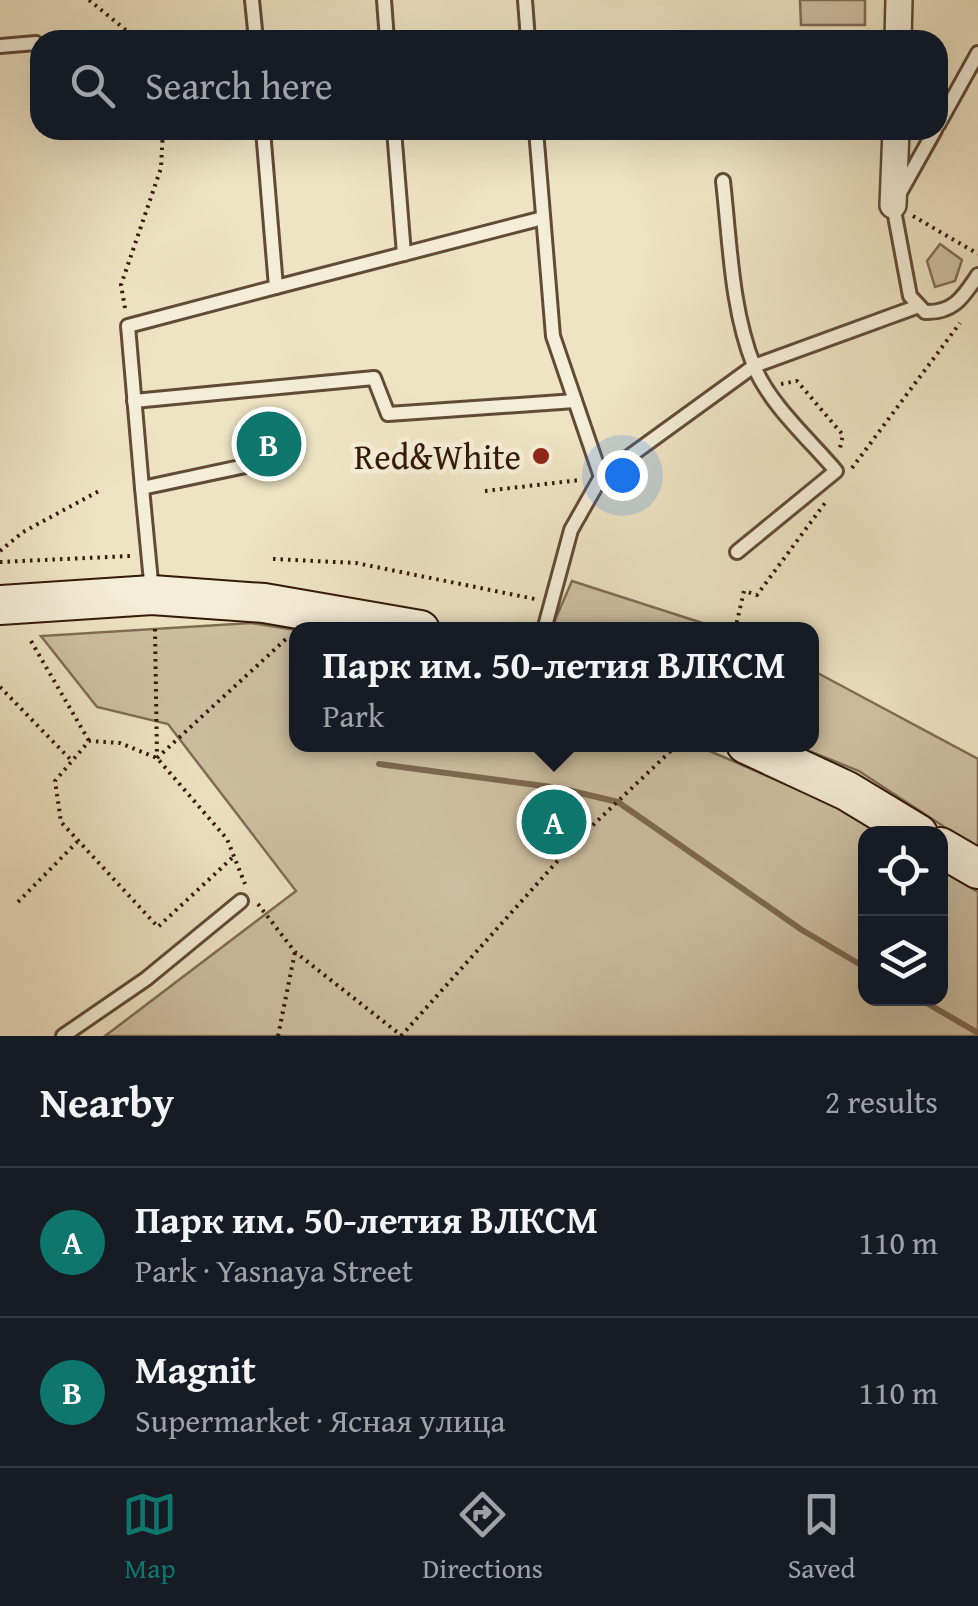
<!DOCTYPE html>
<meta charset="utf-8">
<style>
body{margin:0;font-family:"Gentium Book Plus",serif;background:#242831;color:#f1f3f6}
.controls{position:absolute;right:30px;bottom:30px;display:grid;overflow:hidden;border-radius:20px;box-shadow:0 10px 40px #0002}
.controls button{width:90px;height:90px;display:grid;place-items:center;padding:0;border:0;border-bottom:2px solid #363941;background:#171b24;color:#f1f3f6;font:50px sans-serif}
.you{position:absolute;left:622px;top:475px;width:35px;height:35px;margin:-25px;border:8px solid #fff;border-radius:50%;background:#1a73e8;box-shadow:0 0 0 15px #1a73e833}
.badge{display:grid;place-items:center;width:65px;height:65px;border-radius:50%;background:#0f766e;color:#fff;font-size:32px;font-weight:700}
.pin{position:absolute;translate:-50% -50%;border:5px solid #fff;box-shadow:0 2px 10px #0006}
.popup{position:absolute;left:289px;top:622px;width:530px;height:130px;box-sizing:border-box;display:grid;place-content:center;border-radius:20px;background:#171b24;filter:drop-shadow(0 2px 8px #0005);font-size:32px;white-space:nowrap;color:#9ea1a6}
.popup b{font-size:38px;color:#f1f3f6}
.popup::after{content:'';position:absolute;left:50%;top:100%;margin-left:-20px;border:20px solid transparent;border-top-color:#171b24}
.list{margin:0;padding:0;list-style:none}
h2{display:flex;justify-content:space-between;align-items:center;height:130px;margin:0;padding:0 40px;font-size:42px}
h2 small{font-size:32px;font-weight:400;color:#9ea1a6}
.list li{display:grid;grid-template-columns:65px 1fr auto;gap:30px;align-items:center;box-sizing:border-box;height:150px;padding:0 40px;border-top:2px solid #363941}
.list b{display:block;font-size:38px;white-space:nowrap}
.list p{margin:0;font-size:32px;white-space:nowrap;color:#9ea1a6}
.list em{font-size:32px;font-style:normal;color:#9ea1a6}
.icon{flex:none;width:55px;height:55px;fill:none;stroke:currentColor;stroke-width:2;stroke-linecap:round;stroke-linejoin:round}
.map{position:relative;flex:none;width:978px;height:1036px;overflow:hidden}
.search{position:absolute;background:#171b24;box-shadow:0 10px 40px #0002;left:30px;right:30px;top:30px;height:110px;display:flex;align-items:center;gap:25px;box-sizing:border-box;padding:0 35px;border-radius:30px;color:#9ea1a6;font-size:38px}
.sheet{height:430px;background:#171b24}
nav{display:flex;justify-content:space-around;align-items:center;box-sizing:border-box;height:140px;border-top:2px solid #363941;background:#171b24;font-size:28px;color:#9ea1a6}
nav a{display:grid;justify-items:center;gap:5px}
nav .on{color:#0f766e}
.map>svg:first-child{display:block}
</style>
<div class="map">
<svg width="978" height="1036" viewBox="0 0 978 1036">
<rect width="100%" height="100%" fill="#eee3c2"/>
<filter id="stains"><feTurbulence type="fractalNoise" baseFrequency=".002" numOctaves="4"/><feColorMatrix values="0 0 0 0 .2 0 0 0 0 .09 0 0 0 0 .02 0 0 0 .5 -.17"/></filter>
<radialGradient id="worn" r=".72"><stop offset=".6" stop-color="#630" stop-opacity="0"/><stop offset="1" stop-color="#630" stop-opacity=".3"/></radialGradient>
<g fill="#cec0a2" stroke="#816c55" stroke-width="2.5">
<path d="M800 0H865V25H801Z"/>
<path d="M940 244 962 260 955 281 935 287 927 261Z"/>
<path d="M572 581 721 629H551Z"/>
<path d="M251 623 296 630V744L696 745 845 810 883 833 866 834V998H940L941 869 978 892V1036H105L296 891 168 724 97 707 41 636Z"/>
<path d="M812 670 978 759V849L859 771 794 745 812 744Z"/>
</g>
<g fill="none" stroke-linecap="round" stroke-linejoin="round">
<g stroke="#7e6852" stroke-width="6">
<path d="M379 764 559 788 618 802 802 930 866 968"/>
<path d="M918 998 978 1033"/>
</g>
<g stroke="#624b36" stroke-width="18">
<g id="lane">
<path d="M252 0 256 40"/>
<path d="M384 0 387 40"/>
<path d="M525 0 528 40"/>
<path d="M0 46 36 43"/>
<path d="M938 125 978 53"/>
<path d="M263 130 276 287 543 218"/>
<path d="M394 130 404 254"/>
<path d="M536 130 553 336 601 477"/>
<path d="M935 130 893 205 910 296 925 312C954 313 963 297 978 275"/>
<path d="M723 181C730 242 731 309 754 366 770 405 809 439 836 471L737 552"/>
<path d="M134 401 374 378 388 414 575 401"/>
<path d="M142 488 128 326 276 287"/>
<path d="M152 592 142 488 278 459"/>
<path d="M544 630 571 530 601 477 754 366 916 307"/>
<path d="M63 1036 146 979 241 901"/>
</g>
</g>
<g stroke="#624b36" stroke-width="30">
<g id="street">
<path d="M898 40 899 0"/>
<path d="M893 205 896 130"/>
</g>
</g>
<g stroke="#341808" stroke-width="42">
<g id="secondary">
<path d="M0 605 152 595 264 603 420 630"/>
<path d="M746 744 847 791 918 834"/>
<path d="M940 847 978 869"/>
</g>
</g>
<g stroke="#341808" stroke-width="4" stroke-dasharray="2.5 5" stroke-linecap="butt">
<path d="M89 0 138 40"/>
<path d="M913 216 978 254"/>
<path d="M125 308 121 285 161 168 163 130"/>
<path d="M781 384 797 381 843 435 840 448"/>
<path d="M852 468 960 323"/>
<path d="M485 491 580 480"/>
<path d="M0 551 23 532 99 491"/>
<path d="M273 559 356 563 535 599"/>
<path d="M0 562 130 556"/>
<path d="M155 629 157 758"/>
<path d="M735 630 744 591 757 595 825 503"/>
<path d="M31 641 89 741"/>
<path d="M0 687 70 759"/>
<path d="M157 758 286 639"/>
<path d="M232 858 158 927 61 822 55 781 89 741 120 743 157 758 227 839 245 884"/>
<path d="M18 902 77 842"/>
<path d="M258 904 295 952 402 1036"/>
<path d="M278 1036 295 952"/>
<path d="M401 1036 570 847 678 744"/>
</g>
<use href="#lane" stroke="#f4edd7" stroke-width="12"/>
<use href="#street" stroke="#f4edd7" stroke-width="25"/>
<use href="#secondary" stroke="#f4edd7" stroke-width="38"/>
</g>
<circle fill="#8f2418" stroke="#f4edd7" stroke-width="4" cx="541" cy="456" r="10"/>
<g text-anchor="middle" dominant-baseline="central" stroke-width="9" stroke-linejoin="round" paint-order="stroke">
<g font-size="35" fill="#341808" stroke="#f4edd7" text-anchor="end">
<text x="521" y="456">Red&amp;White</text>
</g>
</g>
<rect width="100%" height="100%" filter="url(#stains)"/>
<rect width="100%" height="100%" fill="url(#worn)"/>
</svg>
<div class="controls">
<button><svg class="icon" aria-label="locate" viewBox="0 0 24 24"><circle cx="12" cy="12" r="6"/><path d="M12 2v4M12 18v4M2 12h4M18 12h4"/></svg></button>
<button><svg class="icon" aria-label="layers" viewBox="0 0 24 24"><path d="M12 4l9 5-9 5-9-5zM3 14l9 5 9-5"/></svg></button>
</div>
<div class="you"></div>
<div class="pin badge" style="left:554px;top:822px">A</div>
<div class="popup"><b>Парк им. 50-летия ВЛКСМ</b>Park</div>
<div class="pin badge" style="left:269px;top:444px">B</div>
<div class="search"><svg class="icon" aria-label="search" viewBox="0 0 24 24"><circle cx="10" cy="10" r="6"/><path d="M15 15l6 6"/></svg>Search here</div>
</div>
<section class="sheet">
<h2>Nearby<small>2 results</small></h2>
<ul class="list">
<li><span class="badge">A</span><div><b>Парк им. 50-летия ВЛКСМ</b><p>Park · Yasnaya Street</p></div><em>110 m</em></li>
<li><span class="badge">B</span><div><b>Magnit</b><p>Supermarket · Ясная улица</p></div><em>110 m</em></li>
</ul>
</section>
<nav>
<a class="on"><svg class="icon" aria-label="map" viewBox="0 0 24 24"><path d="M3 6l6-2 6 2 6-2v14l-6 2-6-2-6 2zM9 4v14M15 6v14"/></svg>Map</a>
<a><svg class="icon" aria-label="directions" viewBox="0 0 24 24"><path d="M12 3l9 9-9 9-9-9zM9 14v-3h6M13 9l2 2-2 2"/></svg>Directions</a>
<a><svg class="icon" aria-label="saved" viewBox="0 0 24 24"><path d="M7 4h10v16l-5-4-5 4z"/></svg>Saved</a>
</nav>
